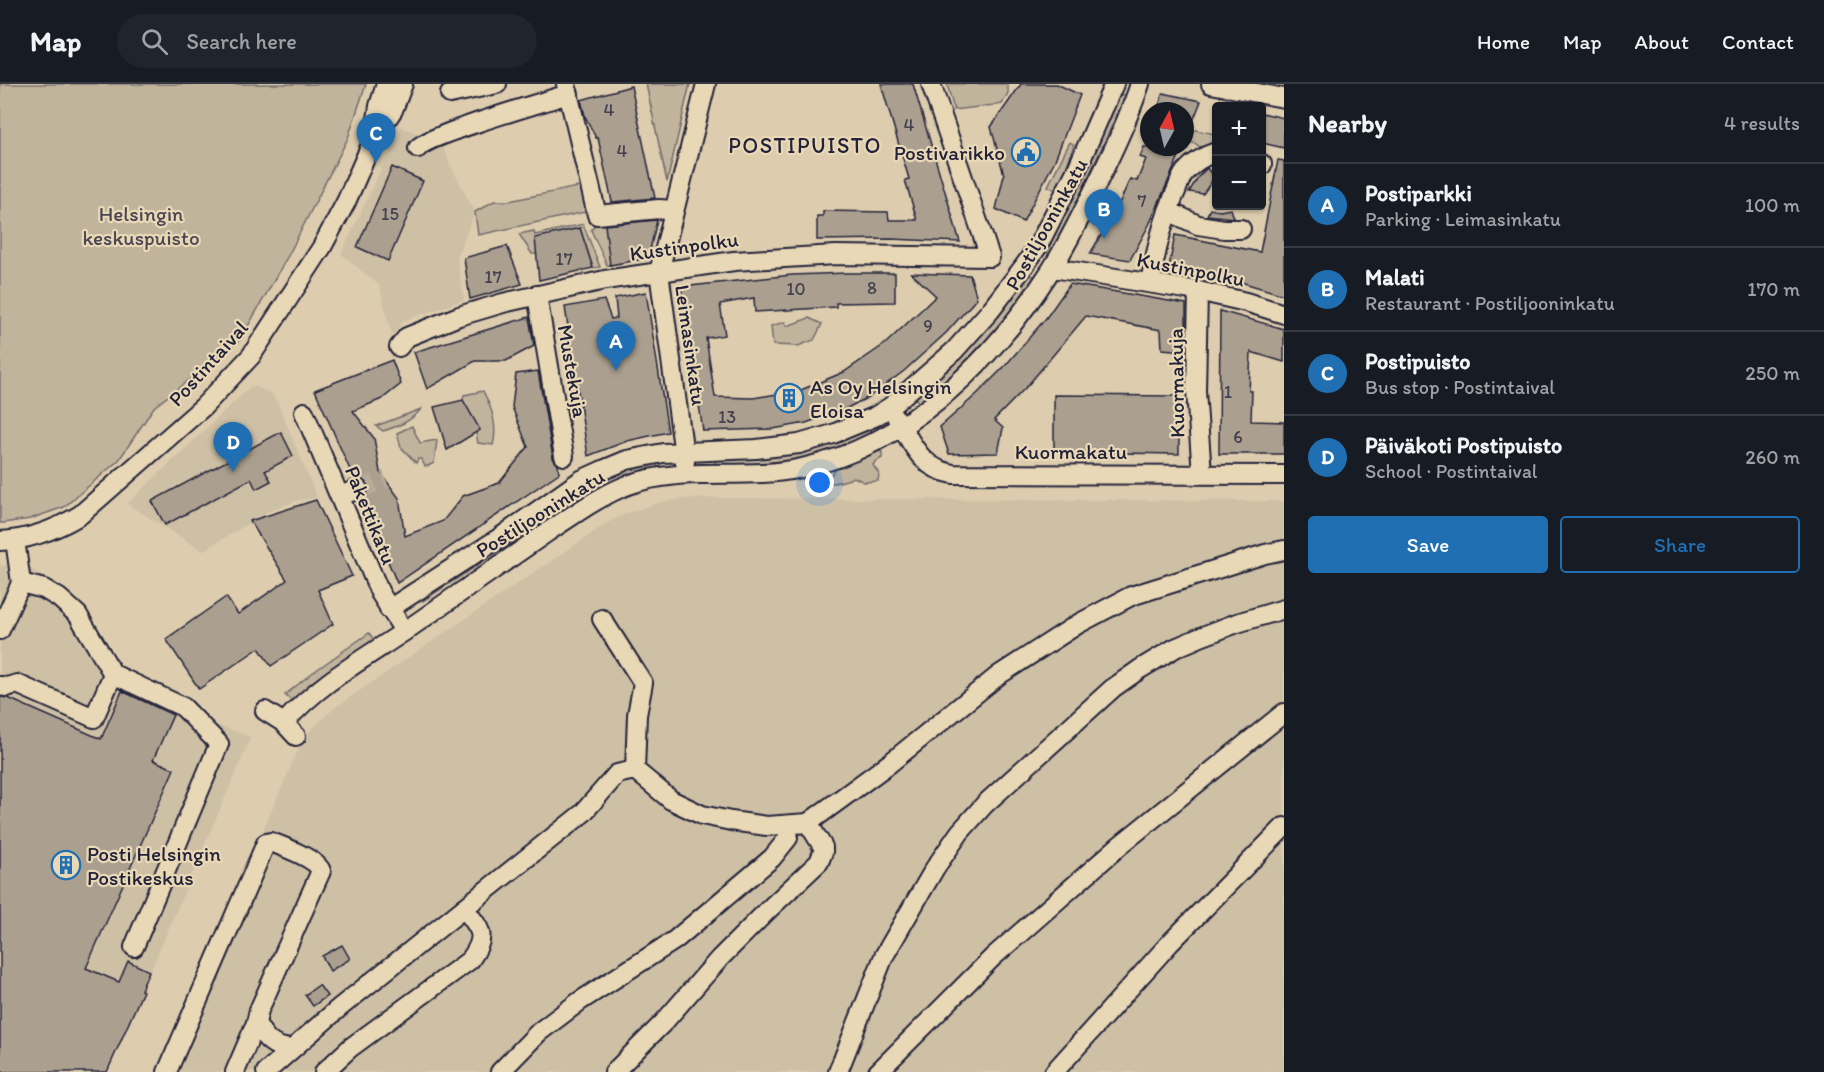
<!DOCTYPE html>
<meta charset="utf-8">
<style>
body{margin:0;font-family:Itim,sans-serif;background:#20242c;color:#f1f3f6}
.controls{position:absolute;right:18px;top:18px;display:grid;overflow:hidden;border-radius:6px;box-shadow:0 2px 4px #0004}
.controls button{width:54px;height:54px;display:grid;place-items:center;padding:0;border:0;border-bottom:2px solid #363941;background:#171b24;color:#f1f3f6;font:30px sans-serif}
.compass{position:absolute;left:1140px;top:18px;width:54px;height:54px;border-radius:50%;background:#171b24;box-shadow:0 2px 4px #0004;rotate:8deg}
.you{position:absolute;left:820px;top:399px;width:21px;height:21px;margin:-15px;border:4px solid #fff;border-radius:50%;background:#1a73e8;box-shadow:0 0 0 9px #1a73e833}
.badge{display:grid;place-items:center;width:39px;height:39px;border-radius:50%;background:#1f6fb2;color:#fff;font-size:20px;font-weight:700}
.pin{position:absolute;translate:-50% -50px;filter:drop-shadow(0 2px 3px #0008)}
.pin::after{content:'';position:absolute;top:32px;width:21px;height:18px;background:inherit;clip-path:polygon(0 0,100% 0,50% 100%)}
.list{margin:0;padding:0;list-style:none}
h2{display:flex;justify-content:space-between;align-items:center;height:78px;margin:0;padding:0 24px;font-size:26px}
h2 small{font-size:20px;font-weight:400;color:#9ea1a6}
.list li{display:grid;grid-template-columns:39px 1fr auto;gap:18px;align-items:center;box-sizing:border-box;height:84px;padding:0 24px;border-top:2px solid #363941}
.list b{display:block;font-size:22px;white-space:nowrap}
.list p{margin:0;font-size:20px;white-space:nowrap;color:#9ea1a6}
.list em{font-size:20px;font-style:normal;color:#9ea1a6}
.actions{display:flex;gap:12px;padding:18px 24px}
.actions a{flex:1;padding:14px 0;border:2px solid #1f6fb2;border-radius:6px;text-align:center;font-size:21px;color:#1f6fb2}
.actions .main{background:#1f6fb2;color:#fff}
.icon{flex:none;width:33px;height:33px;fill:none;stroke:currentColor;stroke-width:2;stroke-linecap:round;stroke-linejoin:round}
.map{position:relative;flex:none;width:1284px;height:988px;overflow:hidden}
header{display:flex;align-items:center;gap:36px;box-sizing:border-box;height:84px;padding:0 30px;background:#171b24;border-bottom:2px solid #363941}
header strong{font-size:28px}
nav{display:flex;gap:33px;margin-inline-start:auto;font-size:21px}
.search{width:420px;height:54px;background:#20242c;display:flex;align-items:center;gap:15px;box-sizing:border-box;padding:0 21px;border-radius:33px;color:#9ea1a6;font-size:22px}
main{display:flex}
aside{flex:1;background:#171b24}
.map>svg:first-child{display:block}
</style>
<header>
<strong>Map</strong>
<div class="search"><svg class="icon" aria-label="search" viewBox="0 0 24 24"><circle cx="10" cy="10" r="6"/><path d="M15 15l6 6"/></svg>Search here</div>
<nav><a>Home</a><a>Map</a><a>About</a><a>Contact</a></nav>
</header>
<main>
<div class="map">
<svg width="1284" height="988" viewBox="0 0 1284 988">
<rect width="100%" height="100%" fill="#ddcdae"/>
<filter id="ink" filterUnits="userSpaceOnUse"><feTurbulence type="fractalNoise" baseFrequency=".0167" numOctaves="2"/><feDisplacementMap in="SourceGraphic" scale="12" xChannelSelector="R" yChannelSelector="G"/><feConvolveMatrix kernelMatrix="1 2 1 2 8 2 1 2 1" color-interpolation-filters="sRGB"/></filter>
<g filter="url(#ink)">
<g fill="#cec0a5">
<path d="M401 43 441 58 450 80 475 128 457 174 464 216 403 237 392 252 379 201 341 170Z"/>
<path d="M252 301 272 310 279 322 317 413 310 415 299 416 267 428 203 467 127 420Z"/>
<path d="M711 414 1284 417V988H157L299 664 308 649 334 624 607 439 624 430 661 418 681 415Z"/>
<path d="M25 481 68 508 76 516 89 531 91 538 120 586 154 603 184 613 201 631 215 640 251 653 107 988H0V482Z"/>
</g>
<g fill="#c1b49d" stroke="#726b6c" stroke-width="1.5">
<path d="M0 0H366L348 54 289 170 240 256 154 323 119 376 64 423 30 435 3 439H0Z"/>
<path d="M646 0H690L667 98Z"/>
<path d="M947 0H1008V9L1002 20 954 26Z"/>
<path d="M1117 10 1126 11 1064 145 1051 170 1042 168Z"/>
<path d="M1190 45 1216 50V61L1201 64 1196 60 1186 56Z"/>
<path d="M1070 58 1074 61 1058 107 1048 102Z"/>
<path d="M582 102 590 127 478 151 475 128 494 117H509Z"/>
<path d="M605 134 611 181H607L591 146 600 135Z"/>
<path d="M583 140 600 183 593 184 580 144 537 170H532L519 150 534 147 535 151Z"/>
<path d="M1028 192H1036L1010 229 984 258 957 286 919 319 914 313 977 254 1003 225Z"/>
<path d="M809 234 822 240 814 256 798 262 773 261 771 242 785 238 787 242Z"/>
<path d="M483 307C492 324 498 343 493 361L478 359 476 349 480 346 463 316 464 311Z"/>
<path d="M421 325C410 338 399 342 383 347L376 342Z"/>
<path d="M412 342 420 359 437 356 434 379 428 382H425L421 375H418L416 379 401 363 397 349Z"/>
<path d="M868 343 872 349C821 376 772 381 715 381V374L769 373 794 368Z"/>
<path d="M880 367 882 368V374L875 378 873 381 879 390 878 397 864 398 854 393C840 400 817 402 803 397V393L824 388 831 391 836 385Z"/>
<path d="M657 377 658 385 606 402 584 413 533 448 502 465 423 517 421 515 585 403 629 384Z"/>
<path d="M369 549 374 556 314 597 292 617 285 611 312 589Z"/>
</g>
<g fill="#aba090" stroke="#22223b" stroke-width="1.5">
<path d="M881 0H913L960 158 890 155 817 156V132H823V127L888 128 889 136H917L905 96 909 95Z"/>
<path d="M1021 0H1057L1080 11 1055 76 1023 138 996 125 1004 91 991 43Z"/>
<path d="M631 2 655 114 612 118 598 54H596L585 32 581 16Z"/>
<path d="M1163 9 1201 17 1186 55 1185 27H1157Z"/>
<path d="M1262 29 1284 34V64L1262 59Z"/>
<path d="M1144 63H1183L1149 141 1130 176 1090 170 1118 122 1130 95 1137 97 1146 75 1140 73Z"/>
<path d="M1278 76 1284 77V211L1244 199 1169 183 1175 151 1260 168Z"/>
<path d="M392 83 423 97 388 177 357 163Z"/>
<path d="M1207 84 1214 94 1203 110 1189 108 1198 93Z"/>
<path d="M1210 125 1220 127 1231 125 1234 134 1207 131Z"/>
<path d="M657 136 648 174 610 181 605 141Z"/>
<path d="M580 144 593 184 539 196 535 154Z"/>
<path d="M507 162 522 200 470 215 464 174Z"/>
<path d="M848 189H895V218L836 219V223L755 228 754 214 720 220 725 251 706 254 715 313 753 314 801 306 844 288 885 260 936 212 911 189 970 191 977 214 946 249 904 287 869 313 845 325 806 339 773 345 703 347 681 203 792 191Z"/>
<path d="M1070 200 1186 220V267L1162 265 1161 246 1086 232 1028 301 994 336 1003 344 998 369 949 370 940 343 977 310 1005 282 1046 234Z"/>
<path d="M646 208 668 348 627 357 588 372 565 223 604 216 611 235 617 234 615 214Z"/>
<path d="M1220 227 1284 245V278L1251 268 1249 307H1252L1251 337 1284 338V370H1219Z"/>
<path d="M529 233 534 262 506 277H475L427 305 414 268Z"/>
<path d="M392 276 401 300 382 315 353 327 374 354 380 388 399 414 405 452 443 437 463 412 499 399 528 363 512 323 516 290 538 287 553 374 558 381 559 389 397 499 362 415 366 412 369 407 368 400 360 394 354 395 315 306Z"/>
<path d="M1054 311 1179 312V370L1054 368Z"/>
<path d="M463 316 480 346 447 366 434 323Z"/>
<path d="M281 348 293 372 265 387 271 397 256 405 251 395 165 441 152 417Z"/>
<path d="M316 416 352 492 318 506 333 540 271 582 259 564 199 605 166 555 226 513 238 530 287 496 250 437Z"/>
<path d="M122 607 173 631 153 676 174 685 86 884 119 898 128 877 149 887 141 906 143 907 107 988H0V613L8 614 101 655Z"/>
<path d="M342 861 350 875 330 887 322 872Z"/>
<path d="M319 901 327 912 313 922 305 911Z"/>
</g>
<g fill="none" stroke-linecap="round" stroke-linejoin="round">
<path stroke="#b8ab97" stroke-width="18" stroke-dasharray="18 9" stroke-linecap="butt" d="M358 405 386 395"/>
<g stroke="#22223b" stroke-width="22">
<g id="minor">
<path d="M566 0 597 131 659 125 674 126"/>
<path d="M1211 0 1284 14"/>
<path d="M450 10 497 0"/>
<path d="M375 49 379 22 386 0"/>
<path d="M418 64C426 52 546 17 569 10"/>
<path d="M1262 80V81"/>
<path d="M1168 127 1198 141 1224 145H1241"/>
<path d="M1053 184 1198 207 1246 218 1284 230"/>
<path d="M1150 199C1156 167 1163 135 1177 105 1179 99 1181 93 1185 88 1194 78 1204 72 1216 68"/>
<path d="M1198 207 1196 307 1202 390"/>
<path d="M537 211 564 372"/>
<path d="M399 263 407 253 459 232 503 219 605 196 734 177 836 171 990 173 931 0"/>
<path d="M304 328 380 509 404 547"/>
<path d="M897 335C913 360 920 384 953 390L1284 391"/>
<path d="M685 378 659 188 706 0"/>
<path d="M340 412 358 405"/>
<path d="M0 457C30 456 55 446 80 431L203 323 251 272 322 163 346 118 374 54 393 26 403 0"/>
<path d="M21 499 44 505 59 514 78 531 113 590 183 623 219 660 134 863"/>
<path d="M389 525 499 454 581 396 603 386 627 376 663 369 756 365 799 360 833 350 874 333 890 323 954 267 990 227 1025 181 1038 162 1077 85 1114 0"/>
<path d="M602 535 643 599 637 631 635 686 671 716 702 731 731 737 767 742 808 739 890 679 999 591 1078 540 1131 512 1265 470 1284 466"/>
<path d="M0 546 21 499 15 456"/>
<path d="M0 602 7 603 17 600 94 634 113 590"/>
<path d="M265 627 284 639 296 652"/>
<path d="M284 639C318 600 362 576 405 547 453 514 501 480 549 447 575 430 599 412 628 401 684 381 744 397 802 384 908 361 992 278 1049 189 1065 165 1077 139 1090 114 1108 77 1127 39 1140 0"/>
<path d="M256 939C265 955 272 963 290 965"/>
<path d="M167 988 266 759 271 758C284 763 317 775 321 787L259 926 256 939 235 988"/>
<path d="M266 988 339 924 583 729 617 690 635 686"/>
<path d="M324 988 350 964 470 876C488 851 481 846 464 824"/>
<path d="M500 988 539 948 580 917 675 856 772 774 788 754V742"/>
<path d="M614 988 664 938 720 874 769 825 819 778 823 768V763L808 739"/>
<path d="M838 988 884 872 935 784 960 748 985 720 1113 604 1140 585 1175 564 1203 552 1237 539 1284 525"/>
<path d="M878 988 993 873 1119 762 1284 629"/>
<path d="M1054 988 1170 859 1284 743"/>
</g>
</g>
<use href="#minor" stroke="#e9d8b5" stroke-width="18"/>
</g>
</g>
<defs>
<g id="civic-ring" transform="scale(1.5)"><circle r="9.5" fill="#e9d8b5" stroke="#1f6fb2" stroke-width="1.5"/><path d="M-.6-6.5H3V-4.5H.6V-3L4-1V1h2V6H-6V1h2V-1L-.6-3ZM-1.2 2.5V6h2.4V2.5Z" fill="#1f6fb2"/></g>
<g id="building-ring" transform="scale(1.5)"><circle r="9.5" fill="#e9d8b5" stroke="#1f6fb2" stroke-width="1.5"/><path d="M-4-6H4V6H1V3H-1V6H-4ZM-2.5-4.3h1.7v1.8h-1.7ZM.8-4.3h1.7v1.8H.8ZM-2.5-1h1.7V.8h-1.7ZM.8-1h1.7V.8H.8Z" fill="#1f6fb2"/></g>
</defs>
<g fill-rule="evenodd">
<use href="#civic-ring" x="1026" y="68"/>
<use href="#building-ring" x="789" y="314"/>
<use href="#building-ring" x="66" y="781"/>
</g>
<g text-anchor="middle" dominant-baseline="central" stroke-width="4.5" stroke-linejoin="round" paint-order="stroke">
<g font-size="18" fill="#444250">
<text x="609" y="26">4</text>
<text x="909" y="41">4</text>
<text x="622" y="67">4</text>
<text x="1142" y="117">7</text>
<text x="390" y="130">15</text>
<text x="564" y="175">17</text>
<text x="493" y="193">17</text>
<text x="872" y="204">8</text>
<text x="796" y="205">10</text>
<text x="928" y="242">9</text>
<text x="1228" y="308">1</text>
<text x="727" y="333">13</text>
<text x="1238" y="353">6</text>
</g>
<g font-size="21" fill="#22223b" stroke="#e9d8b5" text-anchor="start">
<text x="1005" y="68" text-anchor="end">Postivarikko</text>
<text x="810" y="302">As Oy Helsingin<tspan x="810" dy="24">Eloisa</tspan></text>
<text x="87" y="769">Posti Helsingin<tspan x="87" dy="24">Postikeskus</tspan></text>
</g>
<g font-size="21" fill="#4a4654" stroke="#e9d8b5">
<text x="141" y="129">Helsingin<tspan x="141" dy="24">keskuspuisto</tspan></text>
</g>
<g font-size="21" fill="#22223b" stroke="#e9d8b5">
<text transform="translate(1046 140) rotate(-61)">Postiljooninkatu</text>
<text transform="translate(684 162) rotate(-8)">Kustinpolku</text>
<text transform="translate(1191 185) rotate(11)">Kustinpolku</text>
<text transform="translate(691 261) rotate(82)">Leimasinkatu</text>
<text transform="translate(208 279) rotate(-48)">Postintaival</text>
<text transform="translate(573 287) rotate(80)">Mustekuja</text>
<text transform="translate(1176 299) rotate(-91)">Kuormakuja</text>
<text x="1071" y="367">Kuormakatu</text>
<text transform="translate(540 429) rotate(-32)">Postiljooninkatu</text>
<text transform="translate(371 431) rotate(68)">Pakettikatu</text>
</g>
<g font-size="22" letter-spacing="1.5" fill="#22223b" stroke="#e9d8b5">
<text x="805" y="61">POSTIPUISTO</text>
</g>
</g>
</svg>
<div class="controls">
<button>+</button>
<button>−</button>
</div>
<svg class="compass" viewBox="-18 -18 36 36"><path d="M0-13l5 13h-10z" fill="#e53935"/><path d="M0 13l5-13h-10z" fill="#9ea1a6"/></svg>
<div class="you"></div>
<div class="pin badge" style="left:616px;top:287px">A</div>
<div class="pin badge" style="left:1104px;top:155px">B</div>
<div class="pin badge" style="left:376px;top:79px">C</div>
<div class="pin badge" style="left:233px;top:388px">D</div>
</div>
<aside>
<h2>Nearby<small>4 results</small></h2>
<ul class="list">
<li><span class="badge">A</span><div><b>Postiparkki</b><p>Parking · Leimasinkatu</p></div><em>100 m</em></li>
<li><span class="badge">B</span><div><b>Malati</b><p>Restaurant · Postiljooninkatu</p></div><em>170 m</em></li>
<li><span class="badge">C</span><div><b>Postipuisto</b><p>Bus stop · Postintaival</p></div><em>250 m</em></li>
<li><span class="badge">D</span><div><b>Päiväkoti Postipuisto</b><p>School · Postintaival</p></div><em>260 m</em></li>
</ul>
<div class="actions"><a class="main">Save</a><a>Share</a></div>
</aside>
</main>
